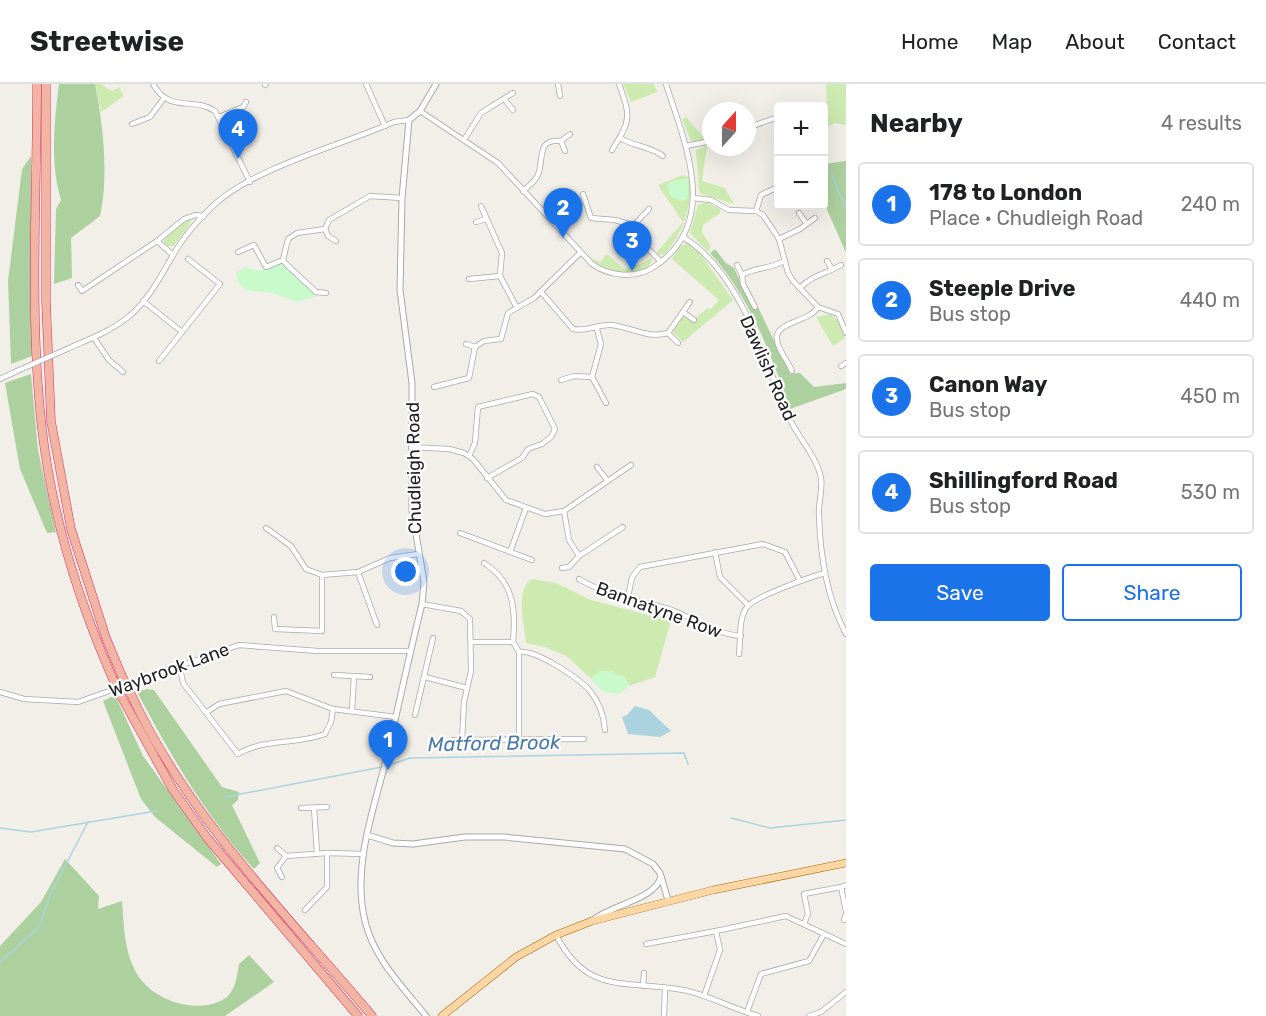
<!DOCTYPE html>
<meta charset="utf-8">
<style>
body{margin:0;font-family:Rubik,sans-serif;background:#f6f6f6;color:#202124}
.controls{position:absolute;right:18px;top:18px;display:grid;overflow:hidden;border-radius:6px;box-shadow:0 6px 24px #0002}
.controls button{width:54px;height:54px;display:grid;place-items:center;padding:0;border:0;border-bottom:2px solid #e0e0e0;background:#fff;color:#202124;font:30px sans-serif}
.compass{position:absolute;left:702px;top:18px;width:54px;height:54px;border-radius:50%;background:#fff;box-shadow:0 6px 24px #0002;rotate:21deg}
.you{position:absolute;left:406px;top:488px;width:21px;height:21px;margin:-15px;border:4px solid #fff;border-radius:50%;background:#1a73e8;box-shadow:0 0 0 9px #1a73e833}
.badge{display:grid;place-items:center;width:39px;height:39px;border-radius:50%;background:#1a73e8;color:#fff;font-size:20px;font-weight:700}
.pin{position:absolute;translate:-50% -50px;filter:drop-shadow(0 2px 3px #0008)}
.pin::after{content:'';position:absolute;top:32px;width:21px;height:18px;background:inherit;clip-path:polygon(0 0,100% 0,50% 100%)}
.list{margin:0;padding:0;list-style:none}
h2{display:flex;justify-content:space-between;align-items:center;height:78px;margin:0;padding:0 24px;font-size:26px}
h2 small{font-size:20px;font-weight:400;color:#757577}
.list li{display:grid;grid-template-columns:39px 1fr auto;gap:18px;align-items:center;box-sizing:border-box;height:84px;margin:0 12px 12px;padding:0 12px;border:2px solid #e0e0e0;border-radius:6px}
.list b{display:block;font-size:22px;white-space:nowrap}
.list p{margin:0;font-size:20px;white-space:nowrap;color:#757577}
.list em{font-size:20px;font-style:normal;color:#757577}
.actions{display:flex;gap:12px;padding:18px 24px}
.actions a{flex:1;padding:14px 0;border:2px solid #1a73e8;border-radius:6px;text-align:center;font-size:21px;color:#1a73e8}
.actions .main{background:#1a73e8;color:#fff}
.map{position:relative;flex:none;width:846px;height:932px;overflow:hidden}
header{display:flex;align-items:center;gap:36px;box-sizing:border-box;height:84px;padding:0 30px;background:#fff;border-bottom:2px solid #e0e0e0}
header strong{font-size:28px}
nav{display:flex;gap:33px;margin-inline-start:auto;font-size:21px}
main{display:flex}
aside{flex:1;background:#fff}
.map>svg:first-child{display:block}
</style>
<header>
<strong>Streetwise</strong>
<nav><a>Home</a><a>Map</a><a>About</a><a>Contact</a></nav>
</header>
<main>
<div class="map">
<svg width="846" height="932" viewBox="0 0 846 932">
<rect width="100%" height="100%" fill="#f2efe9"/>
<g fill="#cdebb0">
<path d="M95 0H101L112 7 119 3 124 12 101 28Z"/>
<path d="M623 0H654L657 8 631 18Z"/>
<path d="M826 0H846V41L835 39 827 43Z"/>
<path d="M686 33 706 56 691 57 682 35Z"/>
<path d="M707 61 702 97 725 104 734 120 701 110 699 106 696 66Z"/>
<path d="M683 91 691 94C691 124 685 146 665 170L658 171 656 169 683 138 658 101Z"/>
<path d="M707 118 720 125V129L703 141 702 148 711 163 708 168 690 149 698 121Z"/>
<path d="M193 135 174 162H167L163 158C169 147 181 138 193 135Z"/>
<path d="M688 159 699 168 733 216 683 258 673 248 683 233 693 236 708 224 711 225 719 216 672 175 679 163Z"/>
<path d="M607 170 624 185 643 179 652 173V177C642 199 603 186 590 174L600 178Z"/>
<path d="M830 230 838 237 845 254 833 262 816 233Z"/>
<path d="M532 495 556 499 591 516 671 537 655 593 629 602 624 592H618L613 587H600L591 595 568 573 545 563 526 559C525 542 514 505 532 495Z"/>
</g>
<g fill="#add19e">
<path d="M59 0H95C103 40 109 92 100 132L71 154 72 194 54 200 56 125 61 116C50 80 54 38 59 0Z"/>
<path d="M31 72 32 272 11 280 8 197 22 85Z"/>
<path d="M846 77V169L825 121 824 80Z"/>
<path d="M715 165 726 179 734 184 752 222 758 223 790 290 800 289 814 303 846 299V305L790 325C772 272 749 211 710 169Z"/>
<path d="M31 290 38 366 56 448 47 449 20 385 5 299Z"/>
<path d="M147 605 154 606 222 703 239 708 238 716 232 721 260 779 254 785C206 733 170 670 137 608Z"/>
<path d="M115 611 143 672 221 780 217 783 155 733 141 715 103 617Z"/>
<path d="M65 775 99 812 98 825 122 817C124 843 124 870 139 893 156 918 201 932 227 913 236 904 237 892 239 880L249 871 274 898 225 932H0V862L41 818Z"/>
</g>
<g fill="#c8facc">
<path d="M681 95H689L687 115 680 117 669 111 668 99Z"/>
<path d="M282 179 317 212 297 218 273 209 245 206 238 198 236 189 245 183 259 187Z"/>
<path d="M600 587H613L618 592H624L629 602 619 610 603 608 591 595Z"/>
</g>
<path fill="#aad3df" d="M635 622 649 626 671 647 660 653 628 650 622 633 627 631Z"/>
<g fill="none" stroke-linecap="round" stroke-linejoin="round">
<g stroke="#aad3df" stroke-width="1.5">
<path d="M832 91 846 125"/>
<path d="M387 682 410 674 684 669 688 680"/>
<path d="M225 713 382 683"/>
<path d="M731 734 770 744 846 736"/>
<path d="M0 744 31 748 156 727"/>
<path d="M0 878 39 843 51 809 88 738"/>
</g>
<g stroke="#a9a9a9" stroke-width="6">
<g id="minor">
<path d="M153 0C170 30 192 12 215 27L250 98"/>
<path d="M366 0 385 42"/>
<path d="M558 0 560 12"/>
<path d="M265 1 266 0"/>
<path d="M505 16 513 26"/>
<path d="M420 27 498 79 592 180C609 192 634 195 652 184 722 141 685 60 666 0"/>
<path d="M219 33 243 23 246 18"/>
<path d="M132 40 150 33 164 14"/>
<path d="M747 44 778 33"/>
<path d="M620 54C634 62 651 63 663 72"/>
<path d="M464 56 481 29 513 9"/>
<path d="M561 57 565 67"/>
<path d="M686 62 711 57"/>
<path d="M612 66C631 36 631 33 619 0"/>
<path d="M523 107C529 102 537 96 539 88 543 73 538 54 561 57L570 50"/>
<path d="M583 110 591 134 615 136 632 141 639 155 661 178"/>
<path d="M693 114 711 116 729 126 756 127 763 131 779 155 788 189 794 198 818 223 838 230 846 249"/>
<path d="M481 122 502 169 500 192"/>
<path d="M756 127 761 111 778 103"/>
<path d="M799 129 806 139"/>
<path d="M476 138 486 135"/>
<path d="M633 142 649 125"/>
<path d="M325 145 328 152 336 157"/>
<path d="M683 153C739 187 764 272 787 330 796 351 817 372 821 394 823 406 818 419 819 431 820 471 827 514 846 550"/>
<path d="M779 155 800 145 815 134"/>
<path d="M157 157 173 171"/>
<path d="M238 168 254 161 266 183 283 176"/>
<path d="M827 177 832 185"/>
<path d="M737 181 742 191"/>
<path d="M500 192 517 224"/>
<path d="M469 195 500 192"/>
<path d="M78 201 82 207 157 157 184 135 195 131 204 132"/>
<path d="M800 204C812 191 826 190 841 181"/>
<path d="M541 208 573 245C587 248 598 240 611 241 632 243 646 255 668 249L678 259"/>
<path d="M326 209 316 208 286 180 283 176 288 155 297 149 325 145 329 136 370 112 402 114"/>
<path d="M143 217 182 248 220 200 188 175"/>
<path d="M755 223 743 200 742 191C756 183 771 185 784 177"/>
<path d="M683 228 694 236"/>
<path d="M597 245 601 260 592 293 606 319"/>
<path d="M668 249 690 218"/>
<path d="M94 254 109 276 123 288"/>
<path d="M466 260 475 263"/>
<path d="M67 265C87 256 109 248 127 234 150 216 163 187 178 163 188 147 202 132 216 119 259 82 342 61 394 38L409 36"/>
<path d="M159 277 182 248"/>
<path d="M841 282 846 279"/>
<path d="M792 287C788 277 779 267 777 257 773 237 809 239 818 223"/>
<path d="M0 295 17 287"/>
<path d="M561 296 574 292 592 293"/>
<path d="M434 303 469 294 475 263 484 257 501 255 508 229 534 214 580 169"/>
<path d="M411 363 449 365 464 369 473 375 506 416 545 430 564 427 631 381"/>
<path d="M469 372 475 359 478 323 533 310 539 313 555 345 551 353 542 360 528 365 522 374 487 394"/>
<path d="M597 383 607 396"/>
<path d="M564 427 569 456 579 472"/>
<path d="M266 444 291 462 306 485 322 491 358 488 390 474 418 470"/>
<path d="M460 449 532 476"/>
<path d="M510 468 526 424"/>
<path d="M715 468 720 493 748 521"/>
<path d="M484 479C514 498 516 525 513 558"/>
<path d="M562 484 569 483 579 472 623 443"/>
<path d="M358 488 377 541"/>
<path d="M579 495C607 512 641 516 672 526 695 535 715 550 741 552"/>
<path d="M628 513 632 493 640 483 763 460 785 468 800 497"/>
<path d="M422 520 461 527 470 535 471 587 464 618 462 656"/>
<path d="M274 533 275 545 322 547V491"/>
<path d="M472 558H513L519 568V655"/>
<path d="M519 568C535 565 579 594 590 607 599 618 604 632 605 646"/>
<path d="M739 570C741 555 738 535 747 523 754 513 810 493 825 489"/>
<path d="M181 589 183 599 238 670C265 654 296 661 325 650L331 638 333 625"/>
<path d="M334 591 370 593"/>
<path d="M425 593 467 604"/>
<path d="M0 608 24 615 78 618 239 561 318 567H411"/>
<path d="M352 627 354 592"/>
<path d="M207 628 219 620 286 607 333 625 396 633"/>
<path d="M415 631 433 554"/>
<path d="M453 656 584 655"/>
<path d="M301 724 327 723"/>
<path d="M314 724 317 769"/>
<path d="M277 764 286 772 277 784 282 793"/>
<path d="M286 772 327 769 364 770"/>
<path d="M846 801 841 803 846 827"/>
<path d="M305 826 327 803V769"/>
<path d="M844 836 846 830"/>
<path d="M804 840 808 830 804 810 841 803"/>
<path d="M556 851C588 913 627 895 683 906 709 911 733 925 758 932"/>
<path d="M646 860 716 847"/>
<path d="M643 902 644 889"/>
<path d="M704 912 720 866 716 847 786 832 846 860"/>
<path d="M747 928 761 890 809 877 824 850"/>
<path d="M664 932 665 904"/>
<path d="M809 932 821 928 846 908"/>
</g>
</g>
<g stroke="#a9a9a9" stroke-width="7">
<g id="tertiary">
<path d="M367 751 393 759 413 760 465 753H504L625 765 653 780 660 789 668 816"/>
<path d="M593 836C613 820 654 816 661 793"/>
<path d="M426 932C403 903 374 875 365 837 352 783 373 728 386 676 398 624 409 572 422 520L424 498 412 426V299L400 206 402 114 409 36 420 27 436 0"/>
</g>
</g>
<g stroke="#a06b00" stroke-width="8">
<path id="primary" d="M442 932 516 873 556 851 592 837 713 806 846 779"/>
</g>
<g stroke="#dc2a67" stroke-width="9">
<g id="trunk">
<path d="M37 0C37 114 29 231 42 345 52 431 77 513 112 593"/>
<path d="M46 0V217L51 337 71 445 106 554 121 590"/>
<path d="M130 608C187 733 285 828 372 932"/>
<path d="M121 612 173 706 208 755 358 932"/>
</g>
</g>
<use href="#minor" stroke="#fff" stroke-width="4.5"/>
<use href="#tertiary" stroke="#fff" stroke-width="5"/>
<use href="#primary" stroke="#fcd6a4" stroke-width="7"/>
<use href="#trunk" stroke="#f2b4a3" stroke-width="8"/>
<g stroke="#a9a9a9" stroke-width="6" stroke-linecap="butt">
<path id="minor-bridge" d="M17 287 67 265"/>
</g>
<g stroke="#dc2a67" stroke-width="9" stroke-linecap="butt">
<g id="trunk-bridge">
<path d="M121 590 130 608"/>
<path d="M112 593 121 612"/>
</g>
</g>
<use href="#minor-bridge" stroke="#fff" stroke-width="4.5"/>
<use href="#trunk-bridge" stroke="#f2b4a3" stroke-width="8"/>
</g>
<g text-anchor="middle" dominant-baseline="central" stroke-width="4.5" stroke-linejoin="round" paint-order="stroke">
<g font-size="18" fill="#222" stroke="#fff">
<text transform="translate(768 284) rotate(66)">Dawlish Road</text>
<text transform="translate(414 384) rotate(-91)">Chudleigh Road</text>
<text transform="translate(659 526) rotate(20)">Bannatyne Row</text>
<text transform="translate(169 586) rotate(-20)">Waybrook Lane</text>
</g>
<g font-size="20" font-style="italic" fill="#4a7aab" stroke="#fff">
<text transform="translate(494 659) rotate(-1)">Matford Brook</text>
</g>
</g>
</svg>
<div class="controls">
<button>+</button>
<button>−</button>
</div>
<svg class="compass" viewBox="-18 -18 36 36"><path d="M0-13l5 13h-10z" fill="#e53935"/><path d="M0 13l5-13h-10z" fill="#757577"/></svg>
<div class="you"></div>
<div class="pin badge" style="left:388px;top:686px">1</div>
<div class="pin badge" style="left:563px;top:154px">2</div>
<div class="pin badge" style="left:632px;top:187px">3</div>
<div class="pin badge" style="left:238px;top:75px">4</div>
</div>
<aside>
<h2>Nearby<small>4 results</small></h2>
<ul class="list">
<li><span class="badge">1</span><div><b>178 to London</b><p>Place · Chudleigh Road</p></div><em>240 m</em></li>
<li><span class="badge">2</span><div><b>Steeple Drive</b><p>Bus stop</p></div><em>440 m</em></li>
<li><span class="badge">3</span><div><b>Canon Way</b><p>Bus stop</p></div><em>450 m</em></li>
<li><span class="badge">4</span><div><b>Shillingford Road</b><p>Bus stop</p></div><em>530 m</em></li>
</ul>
<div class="actions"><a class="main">Save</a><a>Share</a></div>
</aside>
</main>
